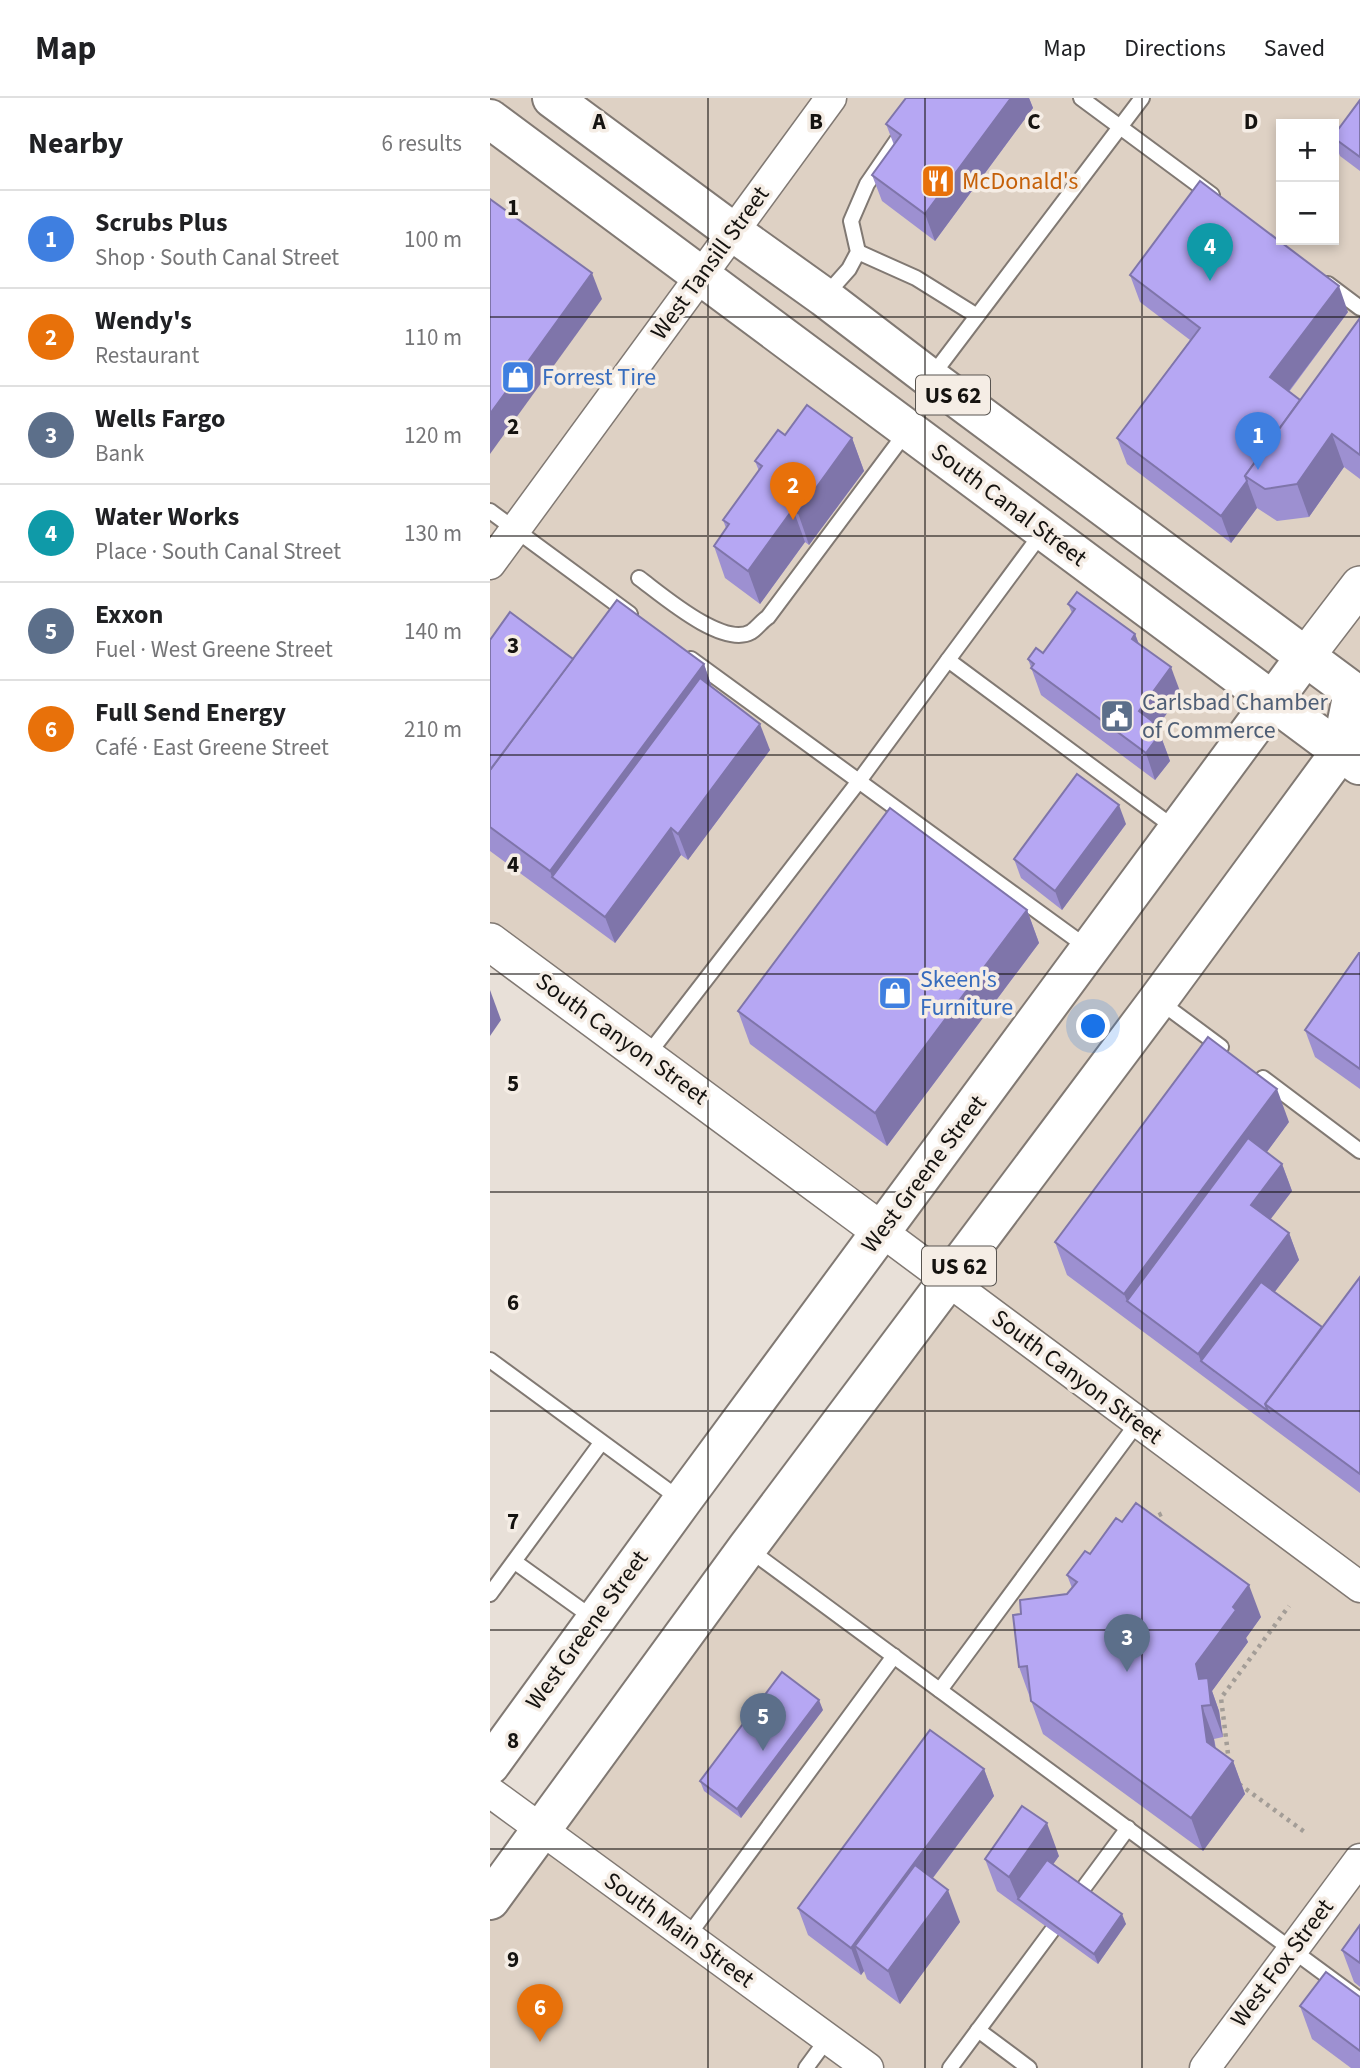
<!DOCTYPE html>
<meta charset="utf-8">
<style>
body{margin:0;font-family:"Source Sans 3",sans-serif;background:#f2f2f2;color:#202124}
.controls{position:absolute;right:21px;top:21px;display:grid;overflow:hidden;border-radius:0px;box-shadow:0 4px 10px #0003}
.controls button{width:63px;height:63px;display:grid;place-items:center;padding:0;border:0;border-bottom:2px solid #e0e0e0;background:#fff;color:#202124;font:35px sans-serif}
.you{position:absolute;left:604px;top:929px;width:24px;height:24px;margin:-18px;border:5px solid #fff;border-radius:50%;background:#1a73e8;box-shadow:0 0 0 10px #1a73e833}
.badge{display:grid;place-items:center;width:46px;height:46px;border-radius:50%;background:#944abd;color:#fff;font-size:23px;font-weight:700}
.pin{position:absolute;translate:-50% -58px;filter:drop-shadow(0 2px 4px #0008)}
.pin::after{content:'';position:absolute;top:37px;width:24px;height:21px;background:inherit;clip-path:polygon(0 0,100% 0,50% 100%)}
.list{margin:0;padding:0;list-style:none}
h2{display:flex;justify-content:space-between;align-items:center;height:91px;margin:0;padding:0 28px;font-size:30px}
h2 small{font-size:23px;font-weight:400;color:#757577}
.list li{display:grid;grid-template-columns:46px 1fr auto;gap:21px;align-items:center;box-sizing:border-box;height:98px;padding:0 28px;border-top:2px solid #e0e0e0}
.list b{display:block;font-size:26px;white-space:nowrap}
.list p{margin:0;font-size:23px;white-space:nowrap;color:#757577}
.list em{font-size:23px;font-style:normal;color:#757577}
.map{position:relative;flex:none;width:870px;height:1970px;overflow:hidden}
header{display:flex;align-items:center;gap:42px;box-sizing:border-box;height:98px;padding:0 35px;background:#fff;border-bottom:2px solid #e0e0e0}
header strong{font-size:33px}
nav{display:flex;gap:38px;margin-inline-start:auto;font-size:24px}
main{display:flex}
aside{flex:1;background:#fff}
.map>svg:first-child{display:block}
</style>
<header>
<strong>Map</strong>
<nav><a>Map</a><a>Directions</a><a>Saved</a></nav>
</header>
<main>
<aside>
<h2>Nearby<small>6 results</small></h2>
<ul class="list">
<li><span class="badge" style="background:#3f7fe0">1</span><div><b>Scrubs Plus</b><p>Shop · South Canal Street</p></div><em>100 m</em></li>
<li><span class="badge" style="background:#e8710a">2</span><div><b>Wendy's</b><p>Restaurant</p></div><em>110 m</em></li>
<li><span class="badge" style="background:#5c6f8a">3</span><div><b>Wells Fargo</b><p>Bank</p></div><em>120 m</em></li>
<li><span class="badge" style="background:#0f9aa8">4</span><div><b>Water Works</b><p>Place · South Canal Street</p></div><em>130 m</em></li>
<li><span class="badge" style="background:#5c6f8a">5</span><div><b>Exxon</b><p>Fuel · West Greene Street</p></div><em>140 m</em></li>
<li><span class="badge" style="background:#e8710a">6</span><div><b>Full Send Energy</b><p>Café · East Greene Street</p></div><em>210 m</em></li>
</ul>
</aside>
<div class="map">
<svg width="870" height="1970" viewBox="0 0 870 1970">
<rect width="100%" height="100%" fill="#e8e0d8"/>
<path fill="#ded1c4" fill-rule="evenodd" d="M0 0H870V1970H0V1802L457 1183 0 844ZM791 26H844V142H791Z"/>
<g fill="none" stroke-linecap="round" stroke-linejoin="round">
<g stroke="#817973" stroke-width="18">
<g id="service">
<path d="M591 0 722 97"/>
<path d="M368 154 426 180 487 218"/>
<path d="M838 186 870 210"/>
<path d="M335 198 359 171 368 154 361 123 377 86 414 32"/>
<path d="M441 279 652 0"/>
<path d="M0 413 140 516"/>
<path d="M554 432 458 562 686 731"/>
<path d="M149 480C172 497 233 550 261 534 267 530 272 523 278 519L417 333"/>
<path d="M201 561 598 850"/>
<path d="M669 903 731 949"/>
<path d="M156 959 369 683 458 562"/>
<path d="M773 980 870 1053"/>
<path d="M0 1262 191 1402"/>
<path d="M257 1450 870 1902"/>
<path d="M25 1464 103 1520"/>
<path d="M0 1496 111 1345"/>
<path d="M450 1592 648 1324"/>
<path d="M584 1803 638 1730"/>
<path d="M198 1838 404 1558"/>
<path d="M488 1932 539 1970"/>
<path d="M316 1970 338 1940"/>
<path d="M460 1970 572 1819"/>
</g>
</g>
<g stroke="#817973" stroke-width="33">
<g id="minor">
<path d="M0 466 341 0"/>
<path d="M391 1133 870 1489"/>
<path d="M0 1694 378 1970"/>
<path d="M715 1970 870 1761"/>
</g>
</g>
<g stroke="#817973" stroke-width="40">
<g id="tertiary">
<path d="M815 559 870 487"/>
<path d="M0 844 391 1133"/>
</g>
</g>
<g stroke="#817973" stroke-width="42">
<g id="trunk">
<path d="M62 0 243 134 334 199 440 280 870 599"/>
<path d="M0 21 869 667"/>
<path d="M0 1667 192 1403 815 559"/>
<path d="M0 1802 257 1450 668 902 851 653 863 594"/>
</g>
</g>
<g stroke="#a39d97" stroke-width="4.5" stroke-dasharray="3.5 5" stroke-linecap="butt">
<path d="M661 1421 673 1415"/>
<path d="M739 1664 731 1600 799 1508"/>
<path d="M749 1686 816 1735"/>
</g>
<use href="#service" stroke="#fff" stroke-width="14"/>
<use href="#minor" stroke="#fff" stroke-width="30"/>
<use href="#tertiary" stroke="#fff" stroke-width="37"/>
<use href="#trunk" stroke="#fff" stroke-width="38"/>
</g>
<g fill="#9d90d1">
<path d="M416 0H539L543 10 445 143 392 103 382 77 404 47 396 26Z"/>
<path d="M870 2V73L850 58 844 42V37Z"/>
<path d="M640 177 858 214 799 294 810 302 870 220V381L854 369 819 419 787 423 767 410 741 445 637 366 627 340 700 242 650 204Z"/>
<path d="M295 337 362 340 374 373 319 447 315 444 270 506 235 480 224 448 236 430 233 422 269 373 265 363Z"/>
<path d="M578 506 645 536 649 546 691 596 666 630 670 636 680 663 665 682 551 597 538 561 553 555 582 515Z"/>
<path d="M0 542 83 561 214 566 222 590 280 652 198 762 191 757 125 845 0 753Z"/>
<path d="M636 726 572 812 531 780 524 761Z"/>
<path d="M537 812 549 845 397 1048 260 946 248 913Z"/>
<path d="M870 855V991L825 959 815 932Z"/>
<path d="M799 1024 776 1055 792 1066 802 1093 780 1121 799 1135 809 1162 784 1194 832 1229 870 1179V1395L577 1177 565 1144Z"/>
<path d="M600 1456 771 1519 756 1540 758 1544 722 1593 729 1613 733 1639 724 1641 726 1650 743 1663 755 1696 713 1753 553 1636 529 1569 531 1516 577 1496 582 1490 577 1477Z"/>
<path d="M333 1612 251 1720 214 1693 210 1683Z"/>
<path d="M494 1671 504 1698 443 1780 470 1824 410 1906 377 1881 374 1873 371 1877 318 1837 308 1810Z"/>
<path d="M569 1758 563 1766 636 1826 608 1866 507 1793 495 1761Z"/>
<path d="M870 1827V1889L864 1884 852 1852Z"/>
<path d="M870 1899V1970H861L822 1941 810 1908Z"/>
</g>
<g fill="#7f75aa">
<path d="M521 0H539L543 10 445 143 435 116Z"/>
<path d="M102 175 112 201 0 356V316Z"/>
<path d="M849 188 858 214 789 306 780 279Z"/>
<path d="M842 336 854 369 819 419 807 386Z"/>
<path d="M362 340 374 373 319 447 308 415Z"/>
<path d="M757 383 767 410 741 445 731 418Z"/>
<path d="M303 411 315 444 270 506 258 473Z"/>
<path d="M645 536 655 563 642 541Z"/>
<path d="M214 566 225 599 62 779 60 773Z"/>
<path d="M681 569 691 596 659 640 649 613Z"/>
<path d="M270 626 280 652 198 762 188 736Z"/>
<path d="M670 636 680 663 665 682 656 655Z"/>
<path d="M629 707 636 726 572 812 565 793Z"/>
<path d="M181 730 191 757 125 845 115 819Z"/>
<path d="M537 812 549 845 397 1048 385 1015Z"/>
<path d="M0 892 11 922 0 938Z"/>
<path d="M787 991 799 1024 656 1217 637 1203 634 1196Z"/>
<path d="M792 1066 802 1093 771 1134 761 1107Z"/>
<path d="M799 1135 809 1162 724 1274 711 1263 708 1256Z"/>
<path d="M759 1487 771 1519 756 1540 758 1544 722 1593 729 1613 733 1639 721 1607 709 1581 706 1566 743 1509Z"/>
<path d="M329 1602 333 1612 251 1720 247 1711Z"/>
<path d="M712 1608 724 1641 729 1676 717 1644Z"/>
<path d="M743 1663 755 1696 713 1753 701 1720Z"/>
<path d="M494 1671 504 1698 382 1861 365 1848 374 1873 371 1877 361 1850Z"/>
<path d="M557 1725 569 1758 535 1806 528 1801 519 1779Z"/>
<path d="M458 1792 470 1824 410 1906 398 1873Z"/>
<path d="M632 1816 636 1826 608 1866 604 1856Z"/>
</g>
<g fill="#b6a7f3" stroke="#7f75aa" stroke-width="2">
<path d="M416 0H521L435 116 382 77 411 37 396 26Z"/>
<path d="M870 2V59L844 40V37Z"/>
<path d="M710 83 849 188 780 279 810 302 755 378 757 383 731 418 627 340 710 230 640 177Z"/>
<path d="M0 101 102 175 0 316Z"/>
<path d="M870 220V357L842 336 807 386 775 391 755 378Z"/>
<path d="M317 307 362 340 308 415 303 411 258 473 224 448 239 426 233 422 272 368 265 363 288 332 295 337Z"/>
<path d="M587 494 645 536 642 541 681 569 649 613 662 623 670 636 656 655 541 570 544 566 538 561 546 550 553 555 585 511 578 506Z"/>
<path d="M127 502 214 566 60 773 0 729V672Z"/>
<path d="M20 514 83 561 0 672V542Z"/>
<path d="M210 580 270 626 188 736 181 730 115 819 62 779Z"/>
<path d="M587 676 629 707 565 793 524 761Z"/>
<path d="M400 710 537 812 385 1015 248 913Z"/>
<path d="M869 855H870V971L815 932Z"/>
<path d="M718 939 787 991 634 1196 565 1144Z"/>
<path d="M758 1040 792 1066 761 1107 799 1135 708 1256 637 1203Z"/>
<path d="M870 1179V1376L775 1306Z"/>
<path d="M771 1184 832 1229 775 1306 778 1313 711 1263Z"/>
<path d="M646 1405 759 1487 743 1509 746 1512 706 1566 709 1581 718 1580 721 1607 712 1608 717 1644 743 1663 701 1720 541 1603 537 1568 529 1569 523 1517 531 1516 530 1502 577 1496 587 1484 577 1477 595 1453 600 1456 626 1420 632 1424Z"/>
<path d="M292 1574 329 1602 247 1711 210 1683Z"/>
<path d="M440 1632 494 1671 361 1850 308 1810Z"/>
<path d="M532 1708 557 1725 519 1779 495 1761Z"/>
<path d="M557 1762 632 1816 604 1856 528 1801Z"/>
<path d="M425 1767 458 1792 398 1873 365 1848Z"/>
<path d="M870 1827V1865L852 1852Z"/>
<path d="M836 1874 870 1899V1953L810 1908Z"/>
</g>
<path fill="none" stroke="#151310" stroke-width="2" stroke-opacity="0.55" d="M218 0V1970M435 0V1970M652 0V1970M0 219H870M0 438H870M0 657H870M0 876H870M0 1094H870M0 1313H870M0 1532H870M0 1751H870"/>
<defs>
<g id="restaurant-square" transform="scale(1.75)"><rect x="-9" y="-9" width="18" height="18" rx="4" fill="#e8710a" stroke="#f5ede5"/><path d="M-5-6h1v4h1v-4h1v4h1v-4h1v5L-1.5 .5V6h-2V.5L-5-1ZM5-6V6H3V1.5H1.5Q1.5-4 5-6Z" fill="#fff"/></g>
<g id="shop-square" transform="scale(1.75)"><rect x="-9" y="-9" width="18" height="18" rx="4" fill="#3f7fe0" stroke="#f5ede5"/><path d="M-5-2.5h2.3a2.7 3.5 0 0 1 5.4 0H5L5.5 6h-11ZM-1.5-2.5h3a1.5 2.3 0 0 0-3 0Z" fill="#fff"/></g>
<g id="civic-square" transform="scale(1.75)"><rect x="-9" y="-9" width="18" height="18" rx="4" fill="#5c6f8a" stroke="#f5ede5"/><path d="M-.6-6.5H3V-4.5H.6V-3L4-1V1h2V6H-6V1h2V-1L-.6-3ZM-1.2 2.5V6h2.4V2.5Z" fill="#fff"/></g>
</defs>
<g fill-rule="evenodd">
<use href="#restaurant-square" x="448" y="83"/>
<use href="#shop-square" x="28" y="279"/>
<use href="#civic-square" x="627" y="618"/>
<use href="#shop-square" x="405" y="895"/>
</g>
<g text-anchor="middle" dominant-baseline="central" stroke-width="7" stroke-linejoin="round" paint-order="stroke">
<g fill="#f5ede5" stroke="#585450" stroke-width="2">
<rect x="426" y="277.5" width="74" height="39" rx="5"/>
<rect x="432" y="1148.5" width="74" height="39" rx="5"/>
</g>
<g font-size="23" font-weight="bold" fill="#151310">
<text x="463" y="297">US 62</text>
<text x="469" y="1168">US 62</text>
</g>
<g font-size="24" fill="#c56008" stroke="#f5ede5" text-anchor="start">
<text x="472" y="83">McDonald's</text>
</g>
<g font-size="24" fill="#151310" stroke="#f5ede5">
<text transform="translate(220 165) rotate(-54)">West Tansill Street</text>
<text transform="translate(519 407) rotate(37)">South Canal Street</text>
<text transform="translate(132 941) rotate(36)">South Canyon Street</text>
<text transform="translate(434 1076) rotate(-53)">West Greene Street</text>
<text transform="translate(587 1279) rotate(37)">South Canyon Street</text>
<text transform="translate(97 1532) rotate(-54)">West Greene Street</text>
<text transform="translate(189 1832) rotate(36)">South Main Street</text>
<text transform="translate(792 1865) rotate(-53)">West Fox Street</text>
</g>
<g font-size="24" fill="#366cbe" stroke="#f5ede5" text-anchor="start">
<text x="52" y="279">Forrest Tire</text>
<text x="430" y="881">Skeen's<tspan x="430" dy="28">Furniture</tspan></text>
</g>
<g font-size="24" fill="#4e5e75" stroke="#f5ede5" text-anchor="start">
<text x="652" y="604">Carlsbad Chamber<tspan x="652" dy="28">of Commerce</tspan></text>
</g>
</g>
<g font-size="23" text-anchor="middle" font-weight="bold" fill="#151310" stroke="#f5ede5" stroke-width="7" stroke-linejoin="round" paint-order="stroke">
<text x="109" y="31">A</text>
<text x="326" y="31">B</text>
<text x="544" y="31">C</text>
<text x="761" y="31">D</text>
<text x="23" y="117">1</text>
<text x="23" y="336">2</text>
<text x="23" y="555">3</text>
<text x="23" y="774">4</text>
<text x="23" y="993">5</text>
<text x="23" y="1212">6</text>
<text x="23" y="1431">7</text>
<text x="23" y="1650">8</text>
<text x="23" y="1869">9</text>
</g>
</svg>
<div class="controls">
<button>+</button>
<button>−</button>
</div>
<div class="you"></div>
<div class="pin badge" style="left:768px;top:372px;background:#3f7fe0">1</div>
<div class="pin badge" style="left:303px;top:422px;background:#e8710a">2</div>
<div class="pin badge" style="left:637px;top:1574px;background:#5c6f8a">3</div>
<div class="pin badge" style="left:720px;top:183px;background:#0f9aa8">4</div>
<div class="pin badge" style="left:273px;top:1653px;background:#5c6f8a">5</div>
<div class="pin badge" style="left:50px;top:1944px;background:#e8710a">6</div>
</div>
</main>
